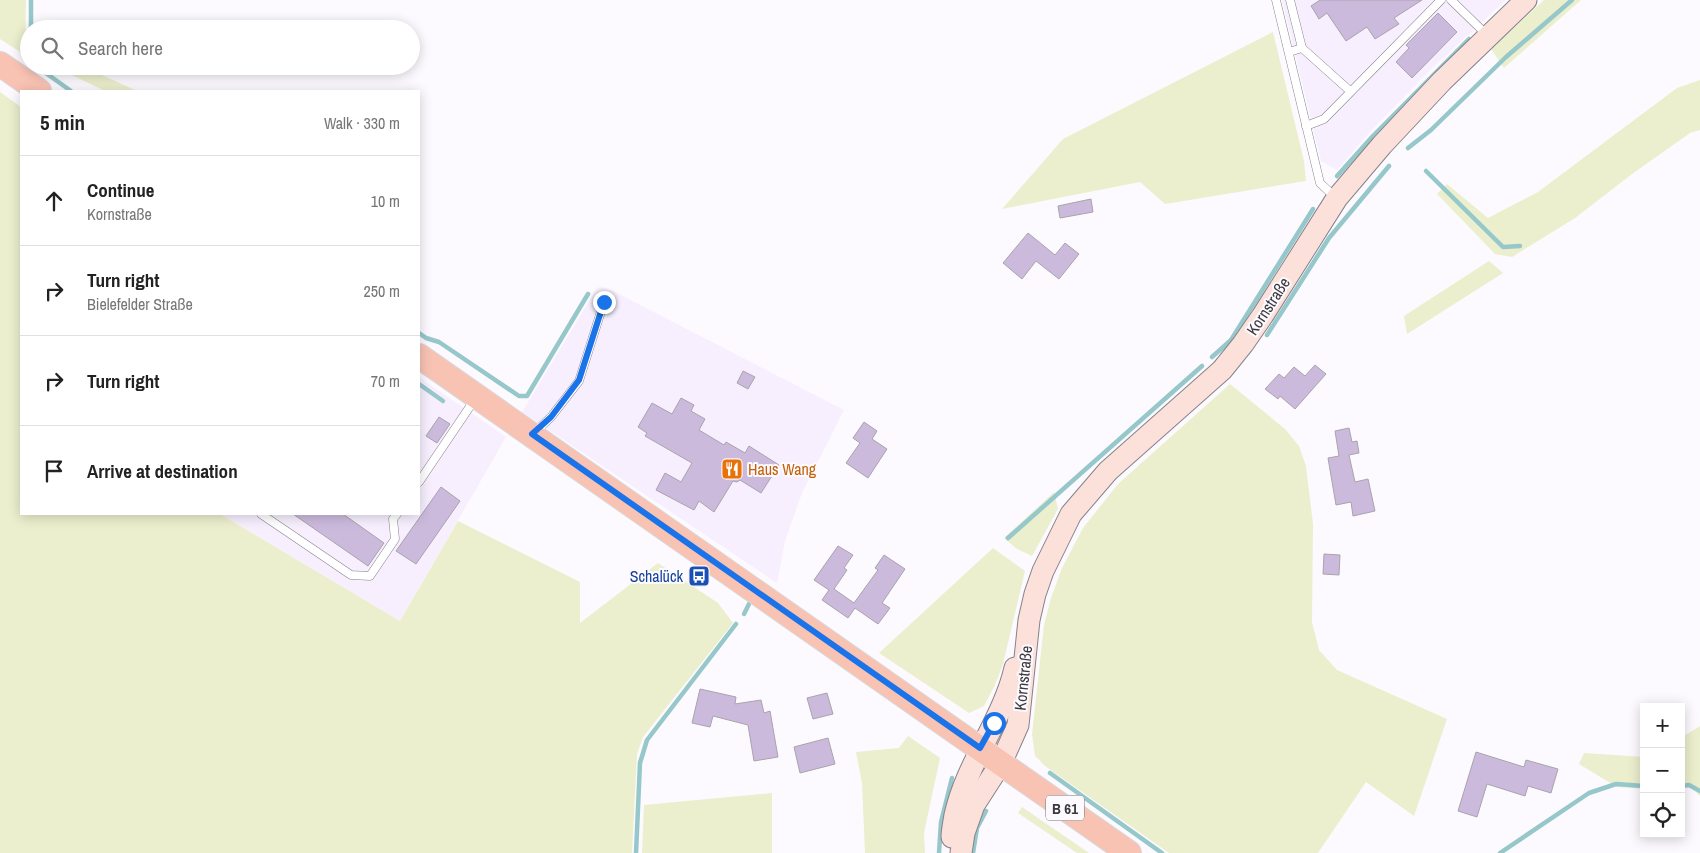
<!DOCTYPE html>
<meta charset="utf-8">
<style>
body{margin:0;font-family:"Archivo Narrow",sans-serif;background:#f2f2f2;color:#222}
.controls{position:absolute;right:15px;bottom:15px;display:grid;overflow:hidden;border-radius:0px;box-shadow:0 2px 12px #0003}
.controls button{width:45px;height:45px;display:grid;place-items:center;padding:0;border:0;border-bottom:1px solid #e0e0e0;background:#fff;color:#222;font:25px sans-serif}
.stop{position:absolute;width:15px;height:15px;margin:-11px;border:4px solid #1a73e8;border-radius:50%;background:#fff}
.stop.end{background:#1a73e8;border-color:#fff;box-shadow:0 1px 5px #0008}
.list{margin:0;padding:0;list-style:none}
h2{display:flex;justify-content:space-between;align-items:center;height:65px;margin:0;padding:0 20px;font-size:21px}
h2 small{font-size:16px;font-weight:400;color:#767676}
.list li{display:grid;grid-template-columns:32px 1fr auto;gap:15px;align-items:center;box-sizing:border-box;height:90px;padding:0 20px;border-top:1px solid #e0e0e0}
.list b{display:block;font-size:19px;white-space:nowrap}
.list p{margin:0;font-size:16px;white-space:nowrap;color:#767676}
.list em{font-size:16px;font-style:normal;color:#767676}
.icon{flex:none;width:28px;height:28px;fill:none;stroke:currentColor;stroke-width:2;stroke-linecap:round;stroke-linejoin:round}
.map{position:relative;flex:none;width:1700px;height:853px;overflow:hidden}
.search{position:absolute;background:#fff;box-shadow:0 2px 12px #0003;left:20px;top:20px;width:400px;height:55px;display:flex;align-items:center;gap:12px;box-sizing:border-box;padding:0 18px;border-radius:28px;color:#767676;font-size:19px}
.panel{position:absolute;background:#fff;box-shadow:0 2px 12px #0003;left:20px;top:90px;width:400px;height:425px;border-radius:0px}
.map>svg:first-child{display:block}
</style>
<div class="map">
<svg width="1700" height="853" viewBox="0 0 1700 853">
<rect width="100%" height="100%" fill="#fcfafe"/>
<g fill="#f7effe">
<path d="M1282 0H1506L1429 71 1370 132 1337 170 1321 161Z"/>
<path d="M601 287 613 291 844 410 802 493 785 541 777 583 522 412 597 288Z"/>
<path d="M419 377 506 437 400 621 220 514H419Z"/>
</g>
<g fill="#ebefcd">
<path d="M0 0H26L25 55 0 39Z"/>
<path d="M1544 0H1581L1504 68 1491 49Z"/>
<path d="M1273 32 1304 161 1306 181 1165 204 1140 182 1002 209 1063 139Z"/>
<path d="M53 66H82L137 91H105Z"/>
<path d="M1700 80V130L1690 133 1632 174 1575 218 1512 257 1495 254 1437 194 1447 184 1488 218 1538 192 1677 88Z"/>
<path d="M0 92 21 107V514H220L400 621 458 521 580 582V623L658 563 718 603 733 623 643 737 637 754 632 853H0Z"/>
<path d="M1489 261 1503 273 1407 334 1404 316Z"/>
<path d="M1230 384 1285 429 1299 446 1306 466 1313 524 1312 622 1319 650 1337 670 1447 719 1414 816 1366 782 1318 853H1169L1045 766 1035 756 1032 734 1044 625 1051 598 1062 568 1083 528 1118 484Z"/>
<path d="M1054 492 1058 509 1032 556 1017 549 1004 538Z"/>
<path d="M993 548 1025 571 1003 664 995 685 984 706 969 713 879 653Z"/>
<path d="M1700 726V796L1689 786 1681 788V738Z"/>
<path d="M908 736 940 758 924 833 925 853H865L862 783 856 752 899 748Z"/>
<path d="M1584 753 1644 757V789L1617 787 1579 764Z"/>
<path d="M772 793V853H642L644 805Z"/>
<path d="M1022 807 1089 853H1077L1018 813Z"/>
</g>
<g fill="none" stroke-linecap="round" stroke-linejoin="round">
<g stroke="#96c7ca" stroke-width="4.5">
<path d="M31 29V0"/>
<path d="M36 66 71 91"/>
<path d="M1408 148 1431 130 1506 57 1572 0"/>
<path d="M1426 171 1503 247 1520 246"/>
<path d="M1337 176 1372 137 1469 39"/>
<path d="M419 333 426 338 439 342 519 396H527L588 294"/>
<path d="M1267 335 1329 238 1389 166"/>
<path d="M1212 357 1231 340 1313 209"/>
<path d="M419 384 443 401"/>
<path d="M1008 538 1202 366"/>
<path d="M744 614 749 604"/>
<path d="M1050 773 1162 853"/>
<path d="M1681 786 1689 785 1700 791"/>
<path d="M636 853 640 763 647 740 736 624"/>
<path d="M939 853 941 822 952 778"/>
<path d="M973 853 977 828 986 811"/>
<path d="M1500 853 1589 793 1616 784 1644 786"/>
</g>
</g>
<g fill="#ccbadd" stroke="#a8a3ad">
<path d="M1320 0H1422L1394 18 1399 24 1375 39 1367 27 1346 41 1327 13 1319 19 1313 9 1311 6Z"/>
<path d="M1438 13 1457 32 1412 78 1396 62 1409 48 1406 45Z"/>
<path d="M1091 199 1093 212 1060 218 1058 206Z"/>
<path d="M1028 233 1055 255 1065 243 1079 254 1059 279 1036 261 1022 279 1003 263Z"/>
<path d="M1315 365 1326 374 1295 409 1280 396 1278 399 1265 389 1279 374 1284 378 1294 367 1305 376Z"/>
<path d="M743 371 755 377 748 389 737 383Z"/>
<path d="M681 398 694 405 691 411 705 419 699 430 724 445 726 442 745 453 749 446 779 465 761 493 740 480 737 482 733 481 714 512 699 501 694 510 656 490 665 473 681 482 692 463 645 436 647 433 638 427 652 403 672 414Z"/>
<path d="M439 417 450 424 437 443 426 436Z"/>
<path d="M864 422 877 431 872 439 887 449 868 478 846 463 860 443 853 438Z"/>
<path d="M1349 428 1352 442 1357 441 1359 453 1349 455 1355 482 1368 479 1375 511 1353 516 1351 502 1336 505 1328 458 1339 456 1335 431Z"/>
<path d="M441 487 460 501 416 564 396 551Z"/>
<path d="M293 514H343L384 543 368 566Z"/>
<path d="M838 546 853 555 844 568 847 570 834 589 854 603 878 570 875 568 884 555 905 569 882 603 890 608 878 624 855 608 848 618 822 600 829 590 814 580Z"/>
<path d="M1324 554 1340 555 1339 575 1323 574Z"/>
<path d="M700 689 736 697 735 704 761 700 764 713 770 711 778 757 754 761 748 725 713 716 710 727 692 723Z"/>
<path d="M827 693 833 714 813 719 807 698Z"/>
<path d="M828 738 835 764 800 773 794 747Z"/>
<path d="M1476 752 1524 767 1526 760 1558 769 1551 793 1528 786 1525 796 1487 784 1477 817 1458 811Z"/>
</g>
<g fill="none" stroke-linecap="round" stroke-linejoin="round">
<g stroke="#86828b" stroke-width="9">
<g id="lane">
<path d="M1276 0 1320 183 1335 197"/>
<path d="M1290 0 1302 48"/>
<path d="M1451 0 1487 35"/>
<path d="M1289 52 1302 48 1350 91"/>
<path d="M1306 126 1324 119 1441 0"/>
<path d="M534 433 551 417 579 381 604 302"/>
<path d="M419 482 475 399"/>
<path d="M261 514 351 575 370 576 395 539 393 519 397 514"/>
</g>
</g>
<g stroke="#86828b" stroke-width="23">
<g id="secondary">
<path d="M952 837C952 830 954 822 955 815 967 762 1003 720 1015 668"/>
<path d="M961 853 964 833 974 805 1001 763 1018 725 1029 620 1035 594 1043 571 1071 514 1108 471 1222 370 1243 344 1263 315 1337 198 1382 145 1442 81 1526 0"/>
</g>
</g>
<g stroke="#d8d7d8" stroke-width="26">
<g id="primary">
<path d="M0 64 39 91"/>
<path d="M419 356 1129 853"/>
</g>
</g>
<use href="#lane" stroke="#fff" stroke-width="8"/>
<use href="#secondary" stroke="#fce1da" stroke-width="21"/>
<use href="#primary" stroke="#f9c3b4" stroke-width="24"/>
</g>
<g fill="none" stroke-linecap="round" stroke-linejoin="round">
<path stroke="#1a73e8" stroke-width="6" d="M604 302 579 380 551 417 532 434 980 748 994 723"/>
</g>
<defs>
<g id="restaurant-square" transform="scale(1.125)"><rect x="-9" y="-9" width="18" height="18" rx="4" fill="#e8710a" stroke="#fcfafe"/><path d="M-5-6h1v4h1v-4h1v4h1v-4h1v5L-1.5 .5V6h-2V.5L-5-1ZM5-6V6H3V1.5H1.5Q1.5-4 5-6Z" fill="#fff"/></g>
<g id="bus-square" transform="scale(1.125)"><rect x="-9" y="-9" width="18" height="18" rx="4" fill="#1a4fb4" stroke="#fcfafe"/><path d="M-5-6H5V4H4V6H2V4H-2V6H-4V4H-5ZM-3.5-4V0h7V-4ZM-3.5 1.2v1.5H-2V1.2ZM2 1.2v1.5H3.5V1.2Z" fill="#fff"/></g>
</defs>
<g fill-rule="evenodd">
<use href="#restaurant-square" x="732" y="469"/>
<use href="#bus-square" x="699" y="576"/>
</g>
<g text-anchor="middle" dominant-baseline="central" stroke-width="4" stroke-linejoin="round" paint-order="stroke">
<rect fill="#fcfafe" stroke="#757377" stroke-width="1" x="1046" y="795.5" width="38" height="25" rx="4"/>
<g font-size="15" font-weight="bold" fill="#3b393d">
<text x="1065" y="808">B 61</text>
</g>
<g font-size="16" fill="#3b393d" stroke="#fcfafe">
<text transform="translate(1268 306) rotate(-57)">Kornstraße</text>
<text transform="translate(1023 678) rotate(-84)">Kornstraße</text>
</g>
<g font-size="16" fill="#c56008" stroke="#fcfafe" text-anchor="start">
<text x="748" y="469">Haus Wang</text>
</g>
<g font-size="16" fill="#164399" stroke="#fcfafe" text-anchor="end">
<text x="683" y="576">Schalück</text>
</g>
</g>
</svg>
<div class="controls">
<button>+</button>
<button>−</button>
<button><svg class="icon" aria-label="locate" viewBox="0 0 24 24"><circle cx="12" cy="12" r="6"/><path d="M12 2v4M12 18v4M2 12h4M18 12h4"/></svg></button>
</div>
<div class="stop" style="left:994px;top:723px"></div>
<div class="stop end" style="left:604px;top:302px"></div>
<div class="search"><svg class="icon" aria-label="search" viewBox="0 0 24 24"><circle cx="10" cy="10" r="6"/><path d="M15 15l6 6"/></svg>Search here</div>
<section class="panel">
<h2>5 min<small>Walk · 330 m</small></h2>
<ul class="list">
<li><svg class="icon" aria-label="ahead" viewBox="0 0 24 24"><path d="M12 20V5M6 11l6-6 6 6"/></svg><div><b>Continue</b><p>Kornstraße</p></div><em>10 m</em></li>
<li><svg class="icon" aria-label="right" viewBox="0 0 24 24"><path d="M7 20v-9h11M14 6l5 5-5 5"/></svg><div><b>Turn right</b><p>Bielefelder Straße</p></div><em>250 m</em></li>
<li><svg class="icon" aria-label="right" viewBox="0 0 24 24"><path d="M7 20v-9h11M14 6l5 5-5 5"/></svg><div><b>Turn right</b></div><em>70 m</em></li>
<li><svg class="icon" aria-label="arrive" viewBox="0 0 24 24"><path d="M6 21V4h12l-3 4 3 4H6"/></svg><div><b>Arrive at destination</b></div></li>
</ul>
</section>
</div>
